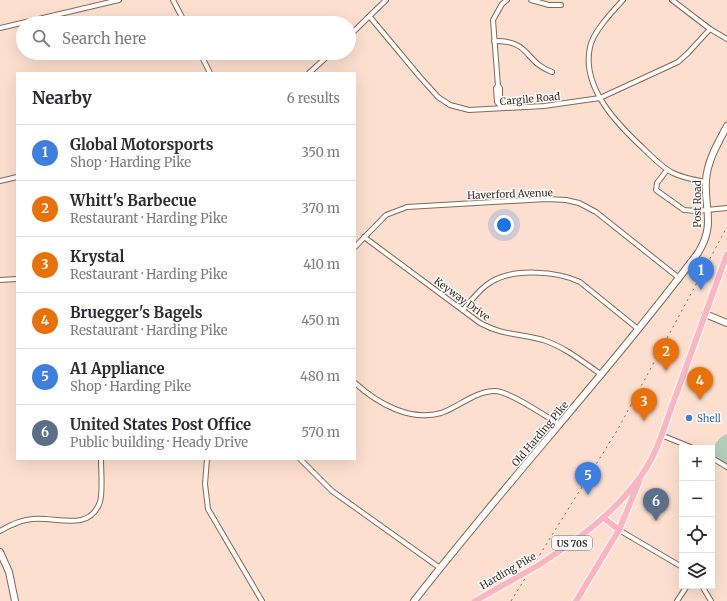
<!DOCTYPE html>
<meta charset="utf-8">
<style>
body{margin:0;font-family:Merriweather,serif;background:#f7f7f7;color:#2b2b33}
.controls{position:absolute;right:12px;bottom:12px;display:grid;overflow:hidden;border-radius:0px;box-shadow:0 4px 16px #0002}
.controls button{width:36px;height:36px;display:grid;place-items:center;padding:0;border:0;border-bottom:1px solid #e1e1e2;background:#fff;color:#2b2b33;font:20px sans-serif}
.you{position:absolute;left:504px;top:225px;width:14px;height:14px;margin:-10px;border:3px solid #fff;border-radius:50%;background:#1a73e8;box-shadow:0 0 0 6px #1a73e833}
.badge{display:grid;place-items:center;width:26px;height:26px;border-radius:50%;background:#587429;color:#fff;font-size:13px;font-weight:700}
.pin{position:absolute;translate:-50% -33px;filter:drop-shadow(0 1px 2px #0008)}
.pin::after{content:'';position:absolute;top:21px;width:14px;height:12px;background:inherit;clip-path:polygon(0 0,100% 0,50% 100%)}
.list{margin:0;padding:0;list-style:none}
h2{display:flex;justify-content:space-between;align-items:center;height:52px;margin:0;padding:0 16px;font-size:17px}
h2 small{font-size:13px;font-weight:400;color:#7c7c81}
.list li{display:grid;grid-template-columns:26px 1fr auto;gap:12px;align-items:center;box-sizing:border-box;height:56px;padding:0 16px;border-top:1px solid #e1e1e2}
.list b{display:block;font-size:15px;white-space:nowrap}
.list p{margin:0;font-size:13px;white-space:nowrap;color:#7c7c81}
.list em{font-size:13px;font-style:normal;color:#7c7c81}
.icon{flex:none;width:22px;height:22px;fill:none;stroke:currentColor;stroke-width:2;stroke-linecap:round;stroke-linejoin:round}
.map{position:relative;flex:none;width:727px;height:601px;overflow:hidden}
.search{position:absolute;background:#fff;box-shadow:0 4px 16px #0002;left:16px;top:16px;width:340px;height:44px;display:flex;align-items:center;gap:10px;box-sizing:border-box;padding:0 14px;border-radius:22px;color:#7c7c81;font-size:15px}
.panel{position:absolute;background:#fff;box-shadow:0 4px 16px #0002;left:16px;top:72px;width:340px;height:388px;border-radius:0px}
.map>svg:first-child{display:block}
</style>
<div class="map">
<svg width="727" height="601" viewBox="0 0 727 601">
<rect width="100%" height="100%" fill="#fcdfce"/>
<path fill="#b4ccba" d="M727 434V466L712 454C712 446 719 437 727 434Z"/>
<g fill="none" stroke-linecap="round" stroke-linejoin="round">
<g stroke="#866754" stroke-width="6">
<g id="street">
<path d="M173 0 185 23"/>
<path d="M531 0 549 5H561"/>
<path d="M623 0C612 12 593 32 590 47 581 88 618 125 645 150 654 159 663 168 673 173 683 178 695 180 706 182"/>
<path d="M672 0 710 29 727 39"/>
<path d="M370 17 420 77 438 97 450 105 469 110 544 106 600 98 678 62 688 53 710 29"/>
<path d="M0 28 119 0"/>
<path d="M349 36 386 0"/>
<path d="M494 41C531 40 524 62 552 72"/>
<path d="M200 53 210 73"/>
<path d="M309 73 331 53"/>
<path d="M498 86 500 88V107"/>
<path d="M500 105 497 102 496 88 498 86 493 20 502 4 507 0"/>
<path d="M667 170 657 183 656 190 684 210 696 211 727 208"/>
<path d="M0 181 17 177"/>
<path d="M364 237 480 323C504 336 519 333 543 340 565 347 583 362 602 375"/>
<path d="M355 247 386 215 407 207 547 199 566 200 579 203 596 212 679 278"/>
<path d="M0 280 17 279"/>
<path d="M463 310C472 300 480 288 491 282 513 268 557 271 580 282L638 329"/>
<path d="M355 383C377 403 410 422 441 413 459 407 475 391 495 391 509 391 547 417 560 425"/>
<path d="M661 435 693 448"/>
<path d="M712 458 727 467"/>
<path d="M207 459 205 484 208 509 262 601"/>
<path d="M300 459 332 491 440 568"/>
<path d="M619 530 682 567"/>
<path d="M0 531C10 525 20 520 32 519 55 516 89 533 100 502 103 492 101 471 101 459"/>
<path d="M702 586 711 601"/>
<path d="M677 601 687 586"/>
</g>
</g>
<g stroke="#866754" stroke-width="8">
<g id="secondary">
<path d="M705 314 727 323"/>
<path d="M0 552 9 572 15 601"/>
<path d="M414 601C506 483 608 372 698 253 716 224 704 209 706 181 707 161 718 143 727 126"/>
</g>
</g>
<g stroke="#fff" stroke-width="8">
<g id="primary">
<path d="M604 518 619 530"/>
<path d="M539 565C578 539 616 513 643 473 659 450 666 420 676 395 693 348 710 301 727 254"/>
<path d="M576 601 619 530 639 482"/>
</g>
</g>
<use href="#street" stroke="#fff" stroke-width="4"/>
<use href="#secondary" stroke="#fff" stroke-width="6"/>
<use href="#primary" stroke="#fab5c1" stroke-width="6"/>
<path stroke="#816e62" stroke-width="1" stroke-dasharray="2 4" stroke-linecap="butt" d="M511 601 618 429 727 227"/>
<g stroke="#fff" stroke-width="8" stroke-linecap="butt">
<path id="primary-bridge" d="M475 601 539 565"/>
</g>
<use href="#primary-bridge" stroke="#fab5c1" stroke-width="6"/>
</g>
<circle fill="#3f7fe0" stroke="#fff" stroke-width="1.5" cx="689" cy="418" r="4"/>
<g text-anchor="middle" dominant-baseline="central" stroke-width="3" stroke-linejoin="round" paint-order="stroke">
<rect fill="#fff" stroke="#776d68" stroke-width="1" x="552" y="536" width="40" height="14" rx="3"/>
<g font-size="9" font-weight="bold" fill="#3d2f27">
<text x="572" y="543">US 70S</text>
</g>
<g font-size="10" fill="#3d2f27" stroke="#fff">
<text transform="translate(530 99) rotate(-5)">Cargile Road</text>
<text transform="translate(510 194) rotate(-2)">Haverford Avenue</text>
<text transform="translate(697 204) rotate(-90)">Post Road</text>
<text transform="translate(462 299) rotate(36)">Keyway Drive</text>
<text transform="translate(540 434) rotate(-50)">Old Harding Pike</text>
<text transform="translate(508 571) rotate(-30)">Harding Pike</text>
</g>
<g font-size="10" fill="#366cbe" stroke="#fff" text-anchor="start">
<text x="697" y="418">Shell</text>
</g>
</g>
</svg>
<div class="controls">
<button>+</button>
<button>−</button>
<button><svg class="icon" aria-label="locate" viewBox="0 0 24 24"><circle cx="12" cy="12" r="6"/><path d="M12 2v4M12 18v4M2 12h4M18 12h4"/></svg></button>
<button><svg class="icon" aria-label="layers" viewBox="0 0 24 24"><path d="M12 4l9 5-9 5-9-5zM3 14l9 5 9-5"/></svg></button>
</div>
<div class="you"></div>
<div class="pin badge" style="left:701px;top:290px;background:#3f7fe0">1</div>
<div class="pin badge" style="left:666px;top:371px;background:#e8710a">2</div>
<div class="pin badge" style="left:644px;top:421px;background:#e8710a">3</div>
<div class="pin badge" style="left:700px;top:400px;background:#e8710a">4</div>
<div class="pin badge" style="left:588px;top:495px;background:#3f7fe0">5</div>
<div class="pin badge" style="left:656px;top:521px;background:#5c6f8a">6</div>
<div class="search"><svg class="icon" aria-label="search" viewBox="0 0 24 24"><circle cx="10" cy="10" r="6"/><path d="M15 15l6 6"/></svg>Search here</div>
<section class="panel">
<h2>Nearby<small>6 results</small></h2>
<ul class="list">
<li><span class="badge" style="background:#3f7fe0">1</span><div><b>Global Motorsports</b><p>Shop · Harding Pike</p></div><em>350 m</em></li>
<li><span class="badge" style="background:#e8710a">2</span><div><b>Whitt's Barbecue</b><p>Restaurant · Harding Pike</p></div><em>370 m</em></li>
<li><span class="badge" style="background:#e8710a">3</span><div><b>Krystal</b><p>Restaurant · Harding Pike</p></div><em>410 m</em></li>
<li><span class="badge" style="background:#e8710a">4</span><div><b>Bruegger's Bagels</b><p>Restaurant · Harding Pike</p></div><em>450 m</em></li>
<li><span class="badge" style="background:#3f7fe0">5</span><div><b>A1 Appliance</b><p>Shop · Harding Pike</p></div><em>480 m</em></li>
<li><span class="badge" style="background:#5c6f8a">6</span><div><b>United States Post Office</b><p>Public building · Heady Drive</p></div><em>570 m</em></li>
</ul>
</section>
</div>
